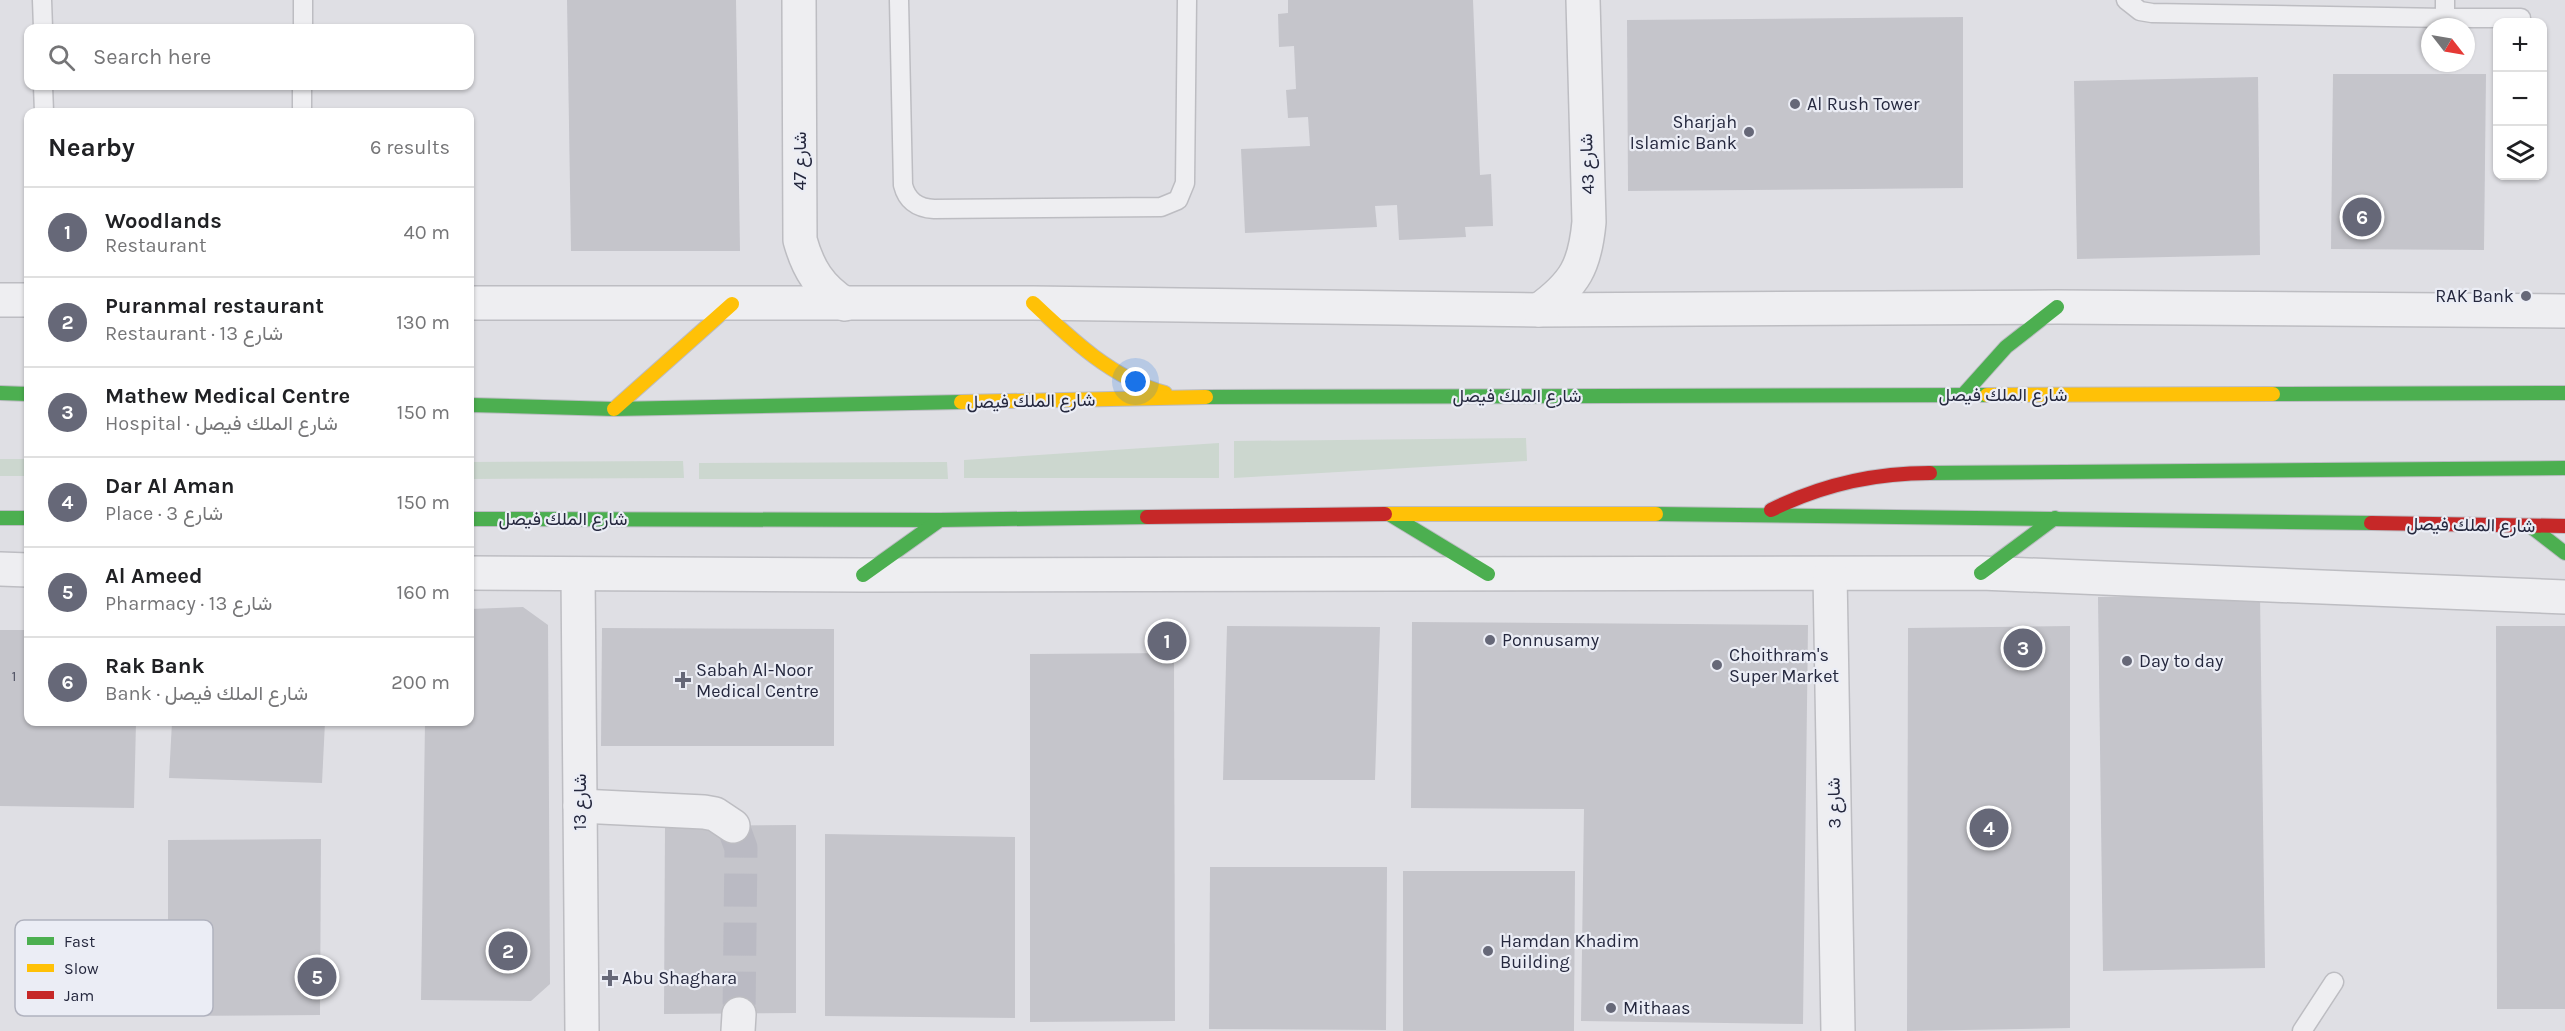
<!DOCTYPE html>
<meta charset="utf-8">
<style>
body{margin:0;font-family:Karla,Vazirmatn,sans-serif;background:#f2f2f2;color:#202124}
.controls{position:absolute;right:18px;top:18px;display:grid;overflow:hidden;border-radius:12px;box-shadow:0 2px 4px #0004}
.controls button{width:54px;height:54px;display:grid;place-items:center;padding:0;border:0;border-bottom:2px solid #e0e0e0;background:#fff;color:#202124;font:30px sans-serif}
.compass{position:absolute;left:2421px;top:18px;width:54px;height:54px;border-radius:50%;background:#fff;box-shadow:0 2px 4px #0004;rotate:121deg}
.you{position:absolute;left:1136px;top:382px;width:21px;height:21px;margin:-15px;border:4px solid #fff;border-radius:50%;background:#1a73e8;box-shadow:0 0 0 9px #1a73e833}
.badge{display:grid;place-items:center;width:39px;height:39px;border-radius:50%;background:#666878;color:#fff;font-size:20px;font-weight:700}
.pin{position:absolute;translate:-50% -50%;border:3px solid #fff;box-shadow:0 2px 6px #0006}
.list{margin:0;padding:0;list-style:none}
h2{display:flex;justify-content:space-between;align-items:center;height:78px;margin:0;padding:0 24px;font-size:26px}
h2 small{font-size:20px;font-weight:400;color:#757577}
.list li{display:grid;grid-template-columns:39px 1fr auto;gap:18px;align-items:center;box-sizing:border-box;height:90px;padding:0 24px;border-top:2px solid #e0e0e0}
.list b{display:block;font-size:22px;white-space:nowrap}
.list p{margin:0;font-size:20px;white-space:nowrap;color:#757577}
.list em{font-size:20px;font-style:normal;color:#757577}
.icon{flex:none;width:33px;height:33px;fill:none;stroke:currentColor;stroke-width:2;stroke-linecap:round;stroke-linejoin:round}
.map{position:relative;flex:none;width:2565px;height:1031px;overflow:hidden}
.search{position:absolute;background:#fff;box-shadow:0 2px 4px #0004;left:24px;top:24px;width:450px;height:66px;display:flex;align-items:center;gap:15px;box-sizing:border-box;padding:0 21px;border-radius:12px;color:#757577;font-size:22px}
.panel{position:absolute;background:#fff;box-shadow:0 2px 4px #0004;left:24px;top:108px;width:450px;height:618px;border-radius:12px}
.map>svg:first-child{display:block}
</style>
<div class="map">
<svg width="2565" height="1031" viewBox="0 0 2565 1031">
<rect width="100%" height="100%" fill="#dfdfe4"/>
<g fill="#ccd7cf">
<path d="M1526 438 1527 461 1234 478V441Z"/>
<path d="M1219 443V478H964V460Z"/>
<rect x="0" y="459" width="28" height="17"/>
<path d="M683 461 684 478 470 479V462Z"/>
<path d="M947 462 948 479H699V463Z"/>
</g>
<g fill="#c5c5cb">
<path d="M567 0H736L740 251H571Z"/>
<path d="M1288 0H1473L1480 175 1491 174 1493 226 1465 227 1466 237 1399 240 1397 205 1375 206 1377 227 1245 233 1241 149 1310 146 1308 117 1288 118 1286 90 1296 89 1294 46 1279 47 1278 14 1288 13Z"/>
<path d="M1963 17V188L1628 191 1627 20Z"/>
<path d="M2333 74H2486L2484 250 2331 249Z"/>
<path d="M2258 77 2260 255 2077 259 2074 81Z"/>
<path d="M2260 594 2265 968 2103 971 2098 597Z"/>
<path d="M523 607 548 625 550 984 531 1001 421 1000 425 722H470V609Z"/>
<path d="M1412 622 1808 625 1803 1024 1581 1021 1584 809 1411 808Z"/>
<path d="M1227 626 1380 627 1375 780H1223Z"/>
<path d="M2070 626V1028L1907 1031 1908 628Z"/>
<path d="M2496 626H2565V1009H2497Z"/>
<path d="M602 628 834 629V746H601Z"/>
<path d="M0 630H28V722H136L134 808 0 806Z"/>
<path d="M1174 653 1175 1021 1030 1022V654Z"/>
<path d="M172 722H325L322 783 169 778Z"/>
<path d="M796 825V1013L664 1014 665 826Z"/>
<path d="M825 834 1015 837V1018L825 1016Z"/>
<path d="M321 839 320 1015 168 1016V840Z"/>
<path d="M1210 867H1387L1386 1030 1209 1029Z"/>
<path d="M1403 871H1575L1574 1031H1403Z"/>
</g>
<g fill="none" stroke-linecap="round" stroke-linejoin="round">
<path stroke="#babac3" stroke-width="33" stroke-dasharray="33 16" stroke-linecap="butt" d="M733 826 741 848 739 1014"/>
<g stroke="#bdbdc2" stroke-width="21">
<g id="lane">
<path d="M42 0 43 28"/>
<path d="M899 0 903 185C907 201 918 208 934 209L1161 207 1178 200 1185 183 1187 0"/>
<path d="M2126 0 2140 11 2152 13 2445 18V0"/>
<path d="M2445 18H2521"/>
<path d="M303 28V0"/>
<path d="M43 86 44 112"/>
<path d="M302 112V86"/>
<path d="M2302 1031 2334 982"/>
</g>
</g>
<g stroke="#bdbdc2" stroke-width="36">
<g id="street">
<path d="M799 0 800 240C808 269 820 288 845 304"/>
<path d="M0 300H28"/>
<path d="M470 303H1033L1539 310 2057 307 2565 311"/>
<path d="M1539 310C1575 284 1585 266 1589 222L1583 0"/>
<path d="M0 569 28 570"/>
<path d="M470 573 863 575 1981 573 2565 597"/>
<path d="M578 574 582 1031"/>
<path d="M1830 574 1838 1031"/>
<path d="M580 806 704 812 715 814 733 826"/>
<path d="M738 1031 739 1014"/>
</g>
</g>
<g stroke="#bbbcc2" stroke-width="16">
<g id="fast">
<path d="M0 393 28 394"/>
<path d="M2273 394 2565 393"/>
<path d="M1963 395 2006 347 2057 307"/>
<path d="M1206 397 1987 395"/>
<path d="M470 405 614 409 961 402"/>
<path d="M1930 473 2565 468"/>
<path d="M1389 514 1488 574"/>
<path d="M1656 514 2371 523"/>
<path d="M0 518H28"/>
<path d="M470 519 940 520 1147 517"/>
<path d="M2530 526 2565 553"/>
<path d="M1981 573 2055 518"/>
<path d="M863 575 940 520"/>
</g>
</g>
<g stroke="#bbbcc2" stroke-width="16">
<g id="slow">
<path d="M1033 303C1072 340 1112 378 1165 393"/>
<path d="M1987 395 2273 394"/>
<path d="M961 402 1206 397"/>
<path d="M614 409 732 304"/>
<path d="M1385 514H1656"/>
</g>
</g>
<g stroke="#bbbcc2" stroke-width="16">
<g id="jam">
<path d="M1771 510C1821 485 1874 473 1930 473"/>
<path d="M1147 517 1385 514"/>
<path d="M2371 523 2565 526"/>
</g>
</g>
<use href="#lane" stroke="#eeeef1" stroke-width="18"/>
<use href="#street" stroke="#eeeef1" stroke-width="33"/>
<use href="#fast" stroke="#4caf50" stroke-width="14"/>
<use href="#slow" stroke="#ffc107" stroke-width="14"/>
<use href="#jam" stroke="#c62828" stroke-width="14"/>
</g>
<g fill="#666878" stroke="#ebedf5" stroke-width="2">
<circle cx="1795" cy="104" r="6"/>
<circle cx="1749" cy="132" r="6"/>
<circle cx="2526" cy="296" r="6"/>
<circle cx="1490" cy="640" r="6"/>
<circle cx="2127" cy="661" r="6"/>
<circle cx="1717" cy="665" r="6"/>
<path d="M680 671h6v6h6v6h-6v6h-6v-6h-6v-6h6z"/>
<circle cx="1488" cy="951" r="6"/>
<path d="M607 969h6v6h6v6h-6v6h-6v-6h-6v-6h6z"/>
<circle cx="1611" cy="1008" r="6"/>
</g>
<g text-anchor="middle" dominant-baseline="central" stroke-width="4.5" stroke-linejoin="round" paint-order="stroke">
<g font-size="15" fill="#4f5163">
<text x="14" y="676">1</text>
</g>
<g font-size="18" fill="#25283e" stroke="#ebedf5" text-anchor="start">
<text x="1807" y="104">Al Rush Tower</text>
<text x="1737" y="122" text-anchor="end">Sharjah<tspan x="1737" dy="21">Islamic Bank</tspan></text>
<text x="2514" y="296" text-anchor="end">RAK Bank</text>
<text x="1502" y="640">Ponnusamy</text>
<text x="1729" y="655">Choithram's<tspan x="1729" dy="21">Super Market</tspan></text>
<text x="2139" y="661">Day to day</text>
<text x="696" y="670">Sabah Al-Noor<tspan x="696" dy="21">Medical Centre</tspan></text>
<text x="1500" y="941">Hamdan Khadim<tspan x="1500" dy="21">Building</tspan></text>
<text x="622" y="978">Abu Shaghara</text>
<text x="1623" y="1008">Mithaas</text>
</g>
<g font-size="18" fill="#25283e" stroke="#ebedf5">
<text transform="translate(800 161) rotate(-90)">شارع 47</text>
<text transform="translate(1587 164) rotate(-92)">شارع 43</text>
<text x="2003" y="395">شارع الملك فيصل</text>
<text x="1517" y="396">شارع الملك فيصل</text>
<text transform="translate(1031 401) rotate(-1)">شارع الملك فيصل</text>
<text x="563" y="519">شارع الملك فيصل</text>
<text transform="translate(2471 525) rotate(1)">شارع الملك فيصل</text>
<text transform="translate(580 802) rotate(-90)">شارع 13</text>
<text transform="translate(1834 803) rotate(-91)">شارع 3</text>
</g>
</g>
<rect x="15" y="920" width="198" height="96" rx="9" fill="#ebedf5" stroke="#b0b2be" stroke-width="1.5"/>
<rect x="27" y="937" width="27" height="8" fill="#4caf50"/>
<rect x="27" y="964" width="27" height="8" fill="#ffc107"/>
<rect x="27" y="991" width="27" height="8" fill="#c62828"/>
<g font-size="16" fill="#25283e">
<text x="64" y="947">Fast</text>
<text x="64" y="974">Slow</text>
<text x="64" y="1001">Jam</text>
</g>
</svg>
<div class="controls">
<button>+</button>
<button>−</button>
<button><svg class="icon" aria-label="layers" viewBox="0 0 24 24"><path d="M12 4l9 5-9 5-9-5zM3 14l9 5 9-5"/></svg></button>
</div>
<svg class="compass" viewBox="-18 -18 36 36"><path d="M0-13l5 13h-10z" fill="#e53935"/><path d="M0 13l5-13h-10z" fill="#757577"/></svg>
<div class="you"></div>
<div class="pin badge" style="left:1167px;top:641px">1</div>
<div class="pin badge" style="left:508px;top:951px">2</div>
<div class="pin badge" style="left:2023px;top:648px">3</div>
<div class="pin badge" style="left:1989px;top:828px">4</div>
<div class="pin badge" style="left:317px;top:977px">5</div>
<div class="pin badge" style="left:2362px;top:217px">6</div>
<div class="search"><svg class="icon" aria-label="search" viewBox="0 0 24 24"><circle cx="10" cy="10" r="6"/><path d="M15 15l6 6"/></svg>Search here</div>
<section class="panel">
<h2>Nearby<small>6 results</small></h2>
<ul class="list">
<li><span class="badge">1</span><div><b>Woodlands</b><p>Restaurant</p></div><em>40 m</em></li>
<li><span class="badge">2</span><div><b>Puranmal restaurant</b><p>Restaurant · شارع 13</p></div><em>130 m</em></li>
<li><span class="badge">3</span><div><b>Mathew Medical Centre</b><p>Hospital · شارع الملك فيصل</p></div><em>150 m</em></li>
<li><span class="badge">4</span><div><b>Dar Al Aman</b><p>Place · شارع 3</p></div><em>150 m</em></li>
<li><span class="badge">5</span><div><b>Al Ameed</b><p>Pharmacy · شارع 13</p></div><em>160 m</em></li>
<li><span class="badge">6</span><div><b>Rak Bank</b><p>Bank · شارع الملك فيصل</p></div><em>200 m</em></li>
</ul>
</section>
</div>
